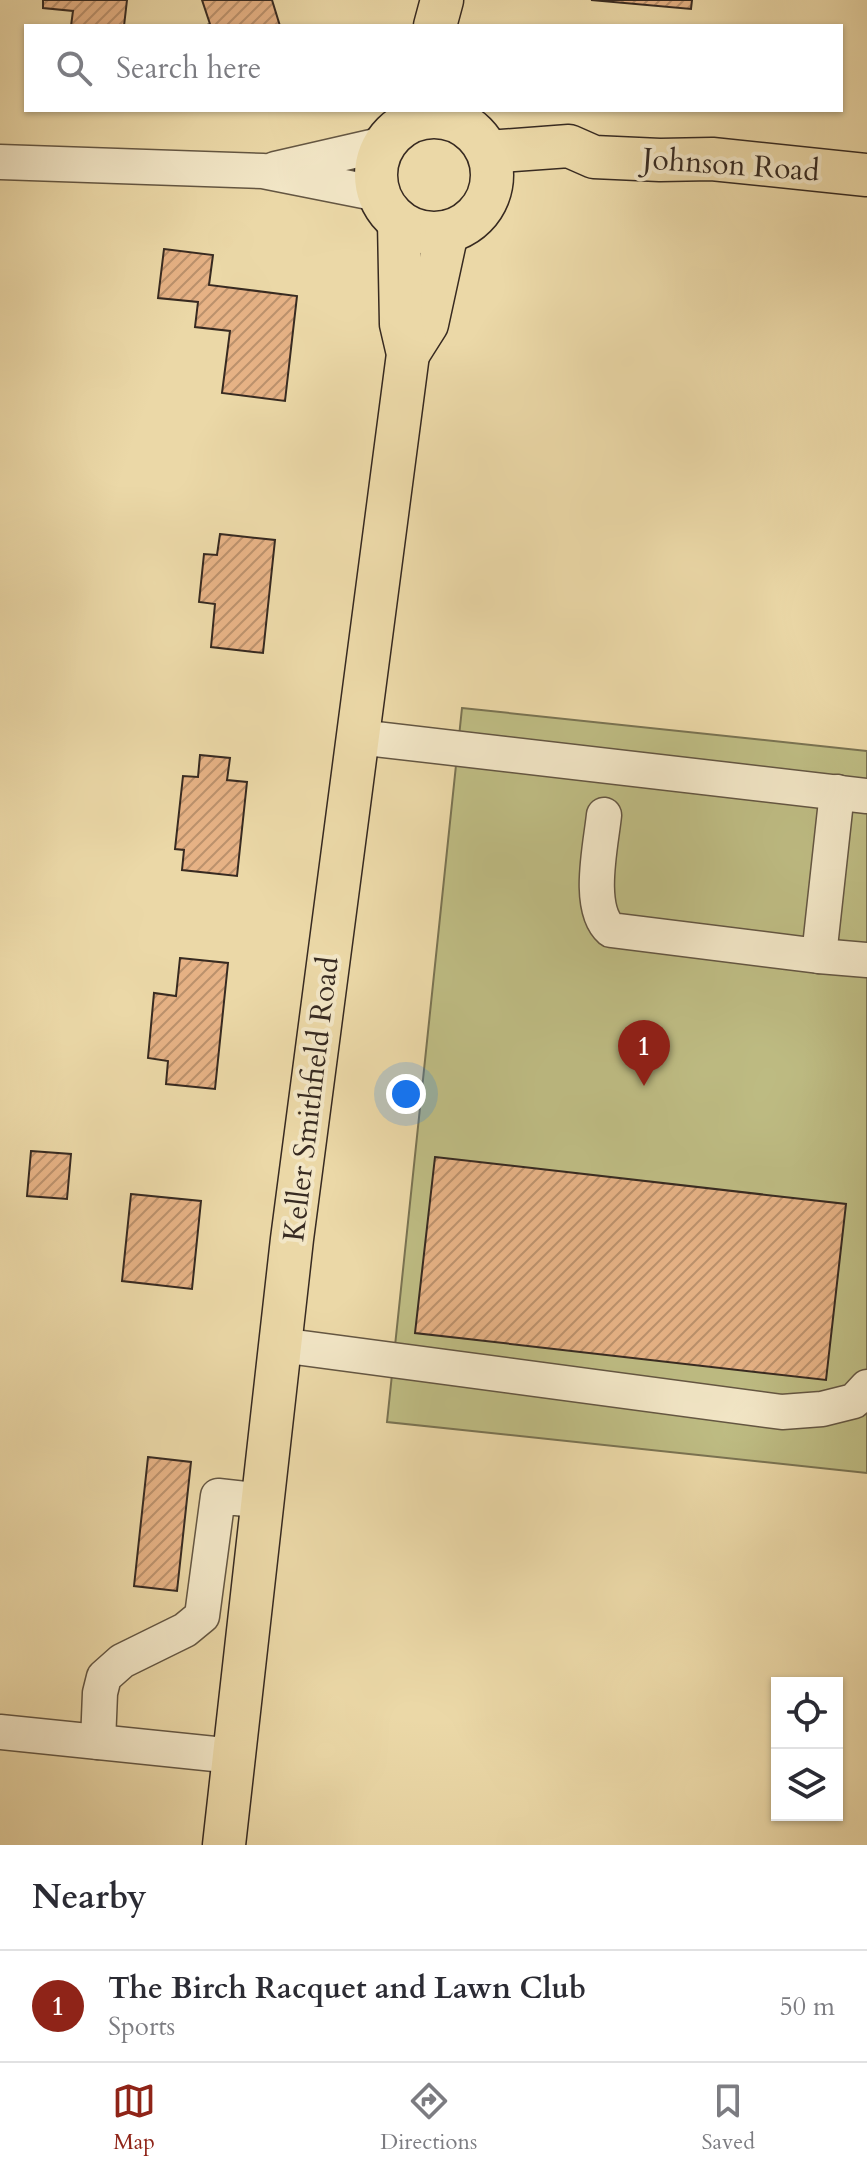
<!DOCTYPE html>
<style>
body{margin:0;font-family:Cardo,serif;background:#f7f7f7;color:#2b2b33}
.controls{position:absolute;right:24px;bottom:24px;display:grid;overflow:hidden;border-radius:0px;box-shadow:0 2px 6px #0004}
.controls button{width:72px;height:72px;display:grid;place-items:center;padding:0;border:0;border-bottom:2px solid #e1e1e2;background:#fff;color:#2b2b33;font:40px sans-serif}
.you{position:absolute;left:406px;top:1094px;width:28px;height:28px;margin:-20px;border:6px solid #fff;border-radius:50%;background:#1a73e8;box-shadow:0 0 0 12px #1a73e833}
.badge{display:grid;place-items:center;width:52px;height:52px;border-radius:50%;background:#8f2418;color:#fff;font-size:26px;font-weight:700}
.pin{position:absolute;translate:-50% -66px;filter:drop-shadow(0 2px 4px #0008)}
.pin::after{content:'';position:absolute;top:42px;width:28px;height:24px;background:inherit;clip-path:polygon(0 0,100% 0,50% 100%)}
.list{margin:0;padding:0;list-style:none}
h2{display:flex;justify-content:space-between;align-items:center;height:104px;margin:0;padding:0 32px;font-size:34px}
h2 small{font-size:26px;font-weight:400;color:#7c7c81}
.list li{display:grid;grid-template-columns:52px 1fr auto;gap:24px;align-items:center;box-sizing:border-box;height:112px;padding:0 32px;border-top:2px solid #e1e1e2}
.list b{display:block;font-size:30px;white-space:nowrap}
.list p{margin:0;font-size:26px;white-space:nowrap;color:#7c7c81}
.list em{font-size:26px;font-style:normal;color:#7c7c81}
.icon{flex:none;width:44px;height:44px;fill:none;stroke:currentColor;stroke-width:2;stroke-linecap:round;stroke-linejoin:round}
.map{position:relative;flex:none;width:867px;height:1845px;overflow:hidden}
.search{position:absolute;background:#fff;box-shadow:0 2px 6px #0004;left:24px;right:24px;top:24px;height:88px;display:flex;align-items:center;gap:20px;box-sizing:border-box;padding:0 28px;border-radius:0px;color:#7c7c81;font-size:30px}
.sheet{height:216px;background:#fff}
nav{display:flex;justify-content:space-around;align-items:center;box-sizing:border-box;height:112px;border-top:2px solid #e1e1e2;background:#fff;font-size:22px;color:#7c7c81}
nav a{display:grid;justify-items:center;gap:4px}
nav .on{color:#8f2418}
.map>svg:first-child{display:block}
</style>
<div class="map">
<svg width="867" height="1845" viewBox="0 0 867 1845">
<defs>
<pattern id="building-hatch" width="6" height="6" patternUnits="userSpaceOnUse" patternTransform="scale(2)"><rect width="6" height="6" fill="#e6b285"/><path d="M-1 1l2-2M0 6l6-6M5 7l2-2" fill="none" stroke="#bb916c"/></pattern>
</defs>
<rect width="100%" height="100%" fill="#ebd8a7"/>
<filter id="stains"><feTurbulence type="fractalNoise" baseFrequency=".0025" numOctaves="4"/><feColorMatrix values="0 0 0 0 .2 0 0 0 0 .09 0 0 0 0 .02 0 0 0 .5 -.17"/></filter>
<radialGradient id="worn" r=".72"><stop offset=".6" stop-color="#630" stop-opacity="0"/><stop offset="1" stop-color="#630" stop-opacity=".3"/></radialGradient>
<path fill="#bebc83" stroke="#7a7352" stroke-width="2" d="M462 708 867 751V1473L387 1422Z"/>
<g fill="url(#building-hatch)" stroke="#372a21" stroke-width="2">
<path d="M43 0H127L124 26H71L73 11 43 8Z"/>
<path d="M202 0H272L280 26H204L210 24Z"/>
<path d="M591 0H692L691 9Z"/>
<path d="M164 249 213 255 209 285 297 296 285 401 222 393 230 331 195 327 198 302 158 298Z"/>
<path d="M220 534 275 540 263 653 211 647 215 604 199 602 204 554 217 555Z"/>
<path d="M200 755 230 758 227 780 247 782 237 876 182 870 184 850 175 849 183 776 198 777Z"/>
<path d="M180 958 228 963 215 1089 166 1084 168 1061 148 1058 154 993 176 996Z"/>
<path d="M31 1151 71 1154 67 1199 27 1196Z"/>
<path d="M435 1157 846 1204 826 1380 415 1333Z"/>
<path d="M131 1194 201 1201 192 1289 122 1281Z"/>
<path d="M148 1457 191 1462 177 1591 134 1586Z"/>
</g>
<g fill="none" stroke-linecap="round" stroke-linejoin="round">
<g stroke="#645642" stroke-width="37">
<g id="minor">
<path d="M0 162 263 171 379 194"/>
<path d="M275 169 384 144"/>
<path d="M358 737 867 796"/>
<path d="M604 815C601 845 586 908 611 930L819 956 837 792"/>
<path d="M819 956 867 960"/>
<path d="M280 1345 782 1412 822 1409 854 1401 867 1387"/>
<path d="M0 1732 234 1756"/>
<path d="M98 1742 100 1693 104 1677 122 1661 185 1630 202 1616 218 1496 263 1501"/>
</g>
</g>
<g stroke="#372a21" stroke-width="45">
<g id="major">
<path d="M435 26 442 0"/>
<circle cx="434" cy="175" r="58"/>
<path d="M488 152 569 146 594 157 660 160 712 159 867 175"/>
<path d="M408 354 427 324 447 232"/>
<path d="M224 1845 292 1239 408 354 401 324 399 222"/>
</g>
</g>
<use href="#minor" stroke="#f2e6c6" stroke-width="34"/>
<use href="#major" stroke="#ebd8a7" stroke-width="42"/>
</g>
<g text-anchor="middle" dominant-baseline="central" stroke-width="8" stroke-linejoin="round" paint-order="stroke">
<g font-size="30" fill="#372a21" stroke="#f2e6c6">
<text transform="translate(731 165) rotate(4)">Johnson Road</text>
<text transform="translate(311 1099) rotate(-83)">Keller Smithfield Road</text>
</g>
</g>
<rect width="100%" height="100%" filter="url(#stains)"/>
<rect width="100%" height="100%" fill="url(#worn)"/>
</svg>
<div class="controls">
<button><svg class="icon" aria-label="locate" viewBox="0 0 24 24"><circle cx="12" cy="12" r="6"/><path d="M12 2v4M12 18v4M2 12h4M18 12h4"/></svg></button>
<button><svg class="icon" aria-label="layers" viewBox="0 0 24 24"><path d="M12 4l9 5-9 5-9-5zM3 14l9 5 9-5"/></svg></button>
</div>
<div class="you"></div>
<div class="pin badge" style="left:644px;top:1086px">1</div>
<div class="search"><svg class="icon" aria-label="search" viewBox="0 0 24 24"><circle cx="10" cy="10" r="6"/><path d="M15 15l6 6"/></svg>Search here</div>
</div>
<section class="sheet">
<h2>Nearby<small></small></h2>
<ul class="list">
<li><span class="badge">1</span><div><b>The Birch Racquet and Lawn Club</b><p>Sports</p></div><em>50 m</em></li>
</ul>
</section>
<nav>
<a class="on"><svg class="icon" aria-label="map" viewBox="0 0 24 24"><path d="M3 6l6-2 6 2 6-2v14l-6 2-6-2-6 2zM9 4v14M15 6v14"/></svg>Map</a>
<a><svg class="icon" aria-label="directions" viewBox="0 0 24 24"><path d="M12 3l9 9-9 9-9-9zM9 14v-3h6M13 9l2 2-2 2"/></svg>Directions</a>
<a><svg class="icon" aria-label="saved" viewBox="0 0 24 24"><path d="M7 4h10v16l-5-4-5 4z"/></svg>Saved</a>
</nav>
